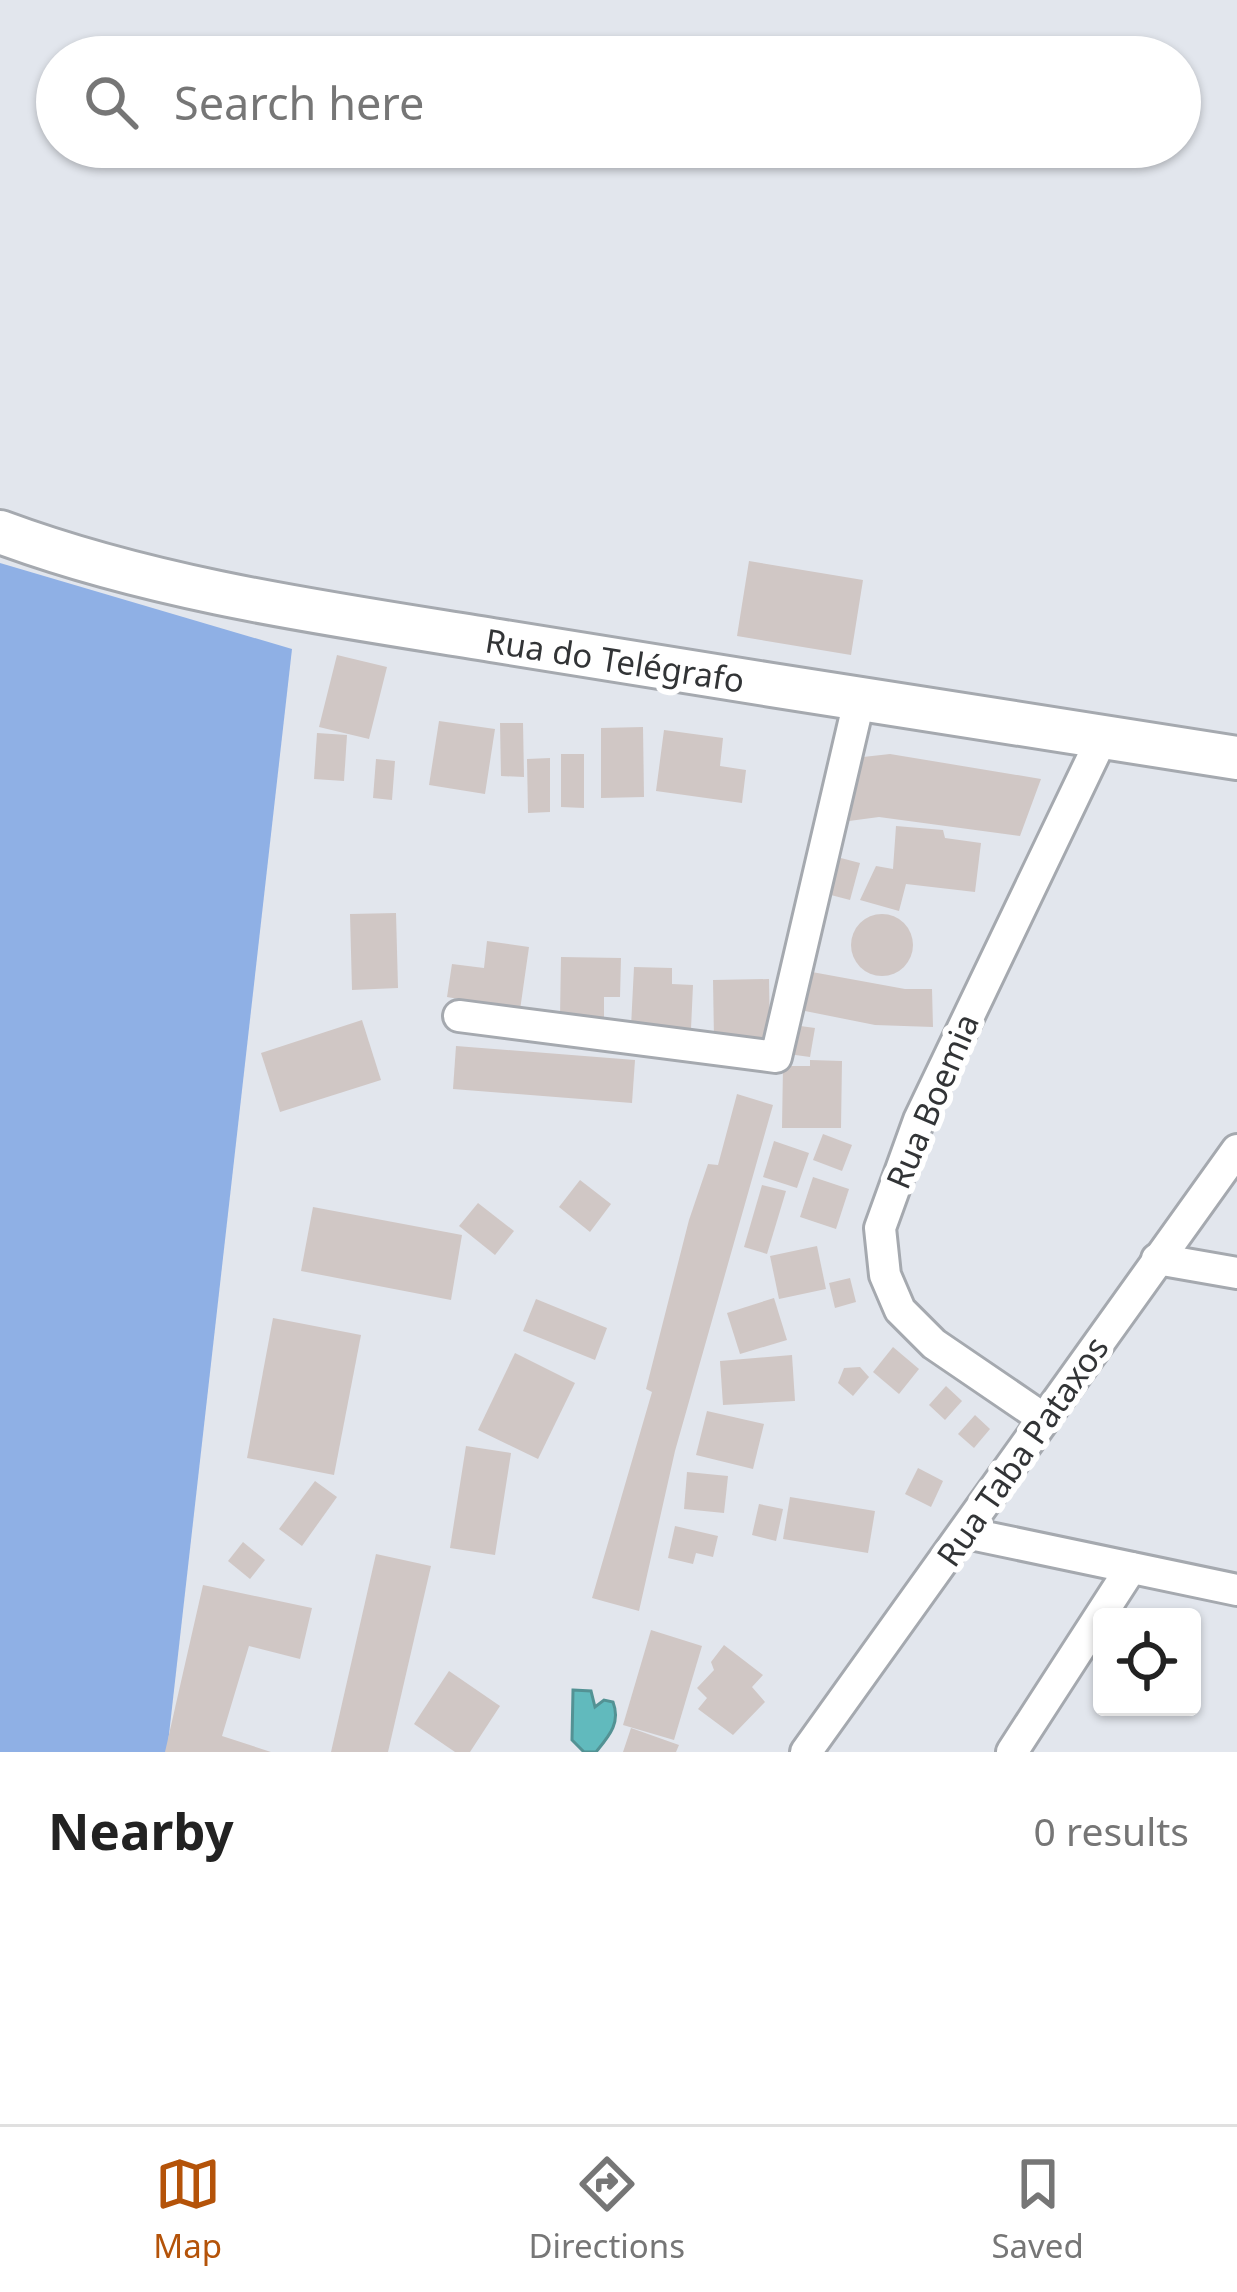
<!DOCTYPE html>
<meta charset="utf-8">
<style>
body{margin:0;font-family:"Noto Sans",sans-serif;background:#f2f2f2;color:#222}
.controls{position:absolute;right:36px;bottom:36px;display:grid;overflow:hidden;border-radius:12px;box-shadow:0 3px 9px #0004}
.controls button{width:108px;height:108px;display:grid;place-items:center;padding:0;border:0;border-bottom:3px solid #e0e0e0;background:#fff;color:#222;font:60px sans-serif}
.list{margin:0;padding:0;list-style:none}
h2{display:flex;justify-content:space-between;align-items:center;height:156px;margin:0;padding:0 48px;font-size:51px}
h2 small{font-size:39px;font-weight:400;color:#767676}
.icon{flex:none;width:66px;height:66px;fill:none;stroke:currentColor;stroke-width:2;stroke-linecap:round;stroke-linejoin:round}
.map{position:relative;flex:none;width:1237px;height:1752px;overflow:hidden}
.search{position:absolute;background:#fff;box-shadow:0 3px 9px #0004;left:36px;right:36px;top:36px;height:132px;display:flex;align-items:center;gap:30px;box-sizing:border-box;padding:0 42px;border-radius:66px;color:#767676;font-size:45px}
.sheet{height:372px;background:#fff}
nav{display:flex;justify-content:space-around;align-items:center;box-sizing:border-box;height:168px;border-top:3px solid #e0e0e0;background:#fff;font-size:33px;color:#767676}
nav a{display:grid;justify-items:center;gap:6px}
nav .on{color:#b45309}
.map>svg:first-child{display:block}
</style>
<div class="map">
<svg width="1237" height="1752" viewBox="0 0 1237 1752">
<rect width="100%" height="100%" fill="#e2e6ed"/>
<path fill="#8fb0e5" d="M0 563 292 649 167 1752H0Z"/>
<path fill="#61babd" stroke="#539294" stroke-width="3" d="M573 1690 591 1691 595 1707 604 1700 613 1702C621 1723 609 1736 596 1752H584L572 1740Z"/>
<g fill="#d0c7c5">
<path d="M749 561 863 580 851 655 737 636Z"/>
<path d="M337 655 387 667 369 739 319 727Z"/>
<path d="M439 721 495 729 485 794 429 785Z"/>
<path d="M500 723H523L524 777 501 776Z"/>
<path d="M643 727 644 797 601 798V728Z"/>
<path d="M664 730 723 738 720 766 746 770 742 803 656 791Z"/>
<path d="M317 733 347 735 344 781 314 779Z"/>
<path d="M561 754H584V808L561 807Z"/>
<path d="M890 754 1041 779 1020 836 879 817 849 821 863 757Z"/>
<path d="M550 758V812L528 813 527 759Z"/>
<path d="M376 759 395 761 392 800 373 798Z"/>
<path d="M896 826 943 830 945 838 981 843 975 892 906 884 899 911 860 900 876 866 893 869Z"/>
<path d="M837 857 860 863 850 900 827 894Z"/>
<path d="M396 913 398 988 352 990 350 914Z"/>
<circle cx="882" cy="945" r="31"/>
<path d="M487 941 529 947 520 1010 447 997 452 964 484 968Z"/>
<path d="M561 957 621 958 620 997H604V1018L560 1017Z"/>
<path d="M634 967 672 968V984L693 985 691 1029 631 1027Z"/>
<path d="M801 970 905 989H932L933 1027 875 1025 795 1009Z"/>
<path d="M769 979 770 1038 714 1039 713 980Z"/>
<path d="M362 1020 381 1080 280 1112 261 1053Z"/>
<path d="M793 1025 815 1028 810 1057 788 1054Z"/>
<path d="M456 1046 635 1060 632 1103 453 1089Z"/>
<path d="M810 1060 842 1061 841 1128H782L783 1066H810Z"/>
<path d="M737 1094 773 1105 675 1451 639 1611 592 1598 652 1392 646 1389 689 1220 708 1164 718 1165Z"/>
<path d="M823 1134 852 1145 842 1171 813 1160Z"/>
<path d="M774 1141 809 1153 797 1188 763 1177Z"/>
<path d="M813 1177 849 1189 836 1229 800 1217Z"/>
<path d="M580 1180 611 1204 590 1232 559 1207Z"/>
<path d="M762 1185 786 1191 767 1254 744 1247Z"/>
<path d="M478 1203 514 1231 495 1255 459 1226Z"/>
<path d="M313 1207 462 1235 451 1300 301 1271Z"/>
<path d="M817 1246 826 1289 779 1299 770 1256Z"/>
<path d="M850 1278 856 1302 835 1308 829 1283Z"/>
<path d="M774 1298 787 1340 740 1354 727 1313Z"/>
<path d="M536 1299 607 1328 595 1360 523 1331Z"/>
<path d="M273 1318 361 1335 334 1475 247 1458Z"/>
<path d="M893 1347 919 1369 899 1394 873 1372Z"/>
<path d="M515 1353 575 1383 538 1459 478 1430Z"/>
<path d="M792 1355 795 1401 723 1405 720 1361Z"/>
<path d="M860 1367 869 1377 853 1396 838 1383 844 1368Z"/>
<path d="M946 1386 962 1401 945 1420 929 1405Z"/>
<path d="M707 1411 764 1424 753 1469 696 1455Z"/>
<path d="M975 1415 990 1429 974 1448 958 1434Z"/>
<path d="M466 1446 511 1453 495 1555 450 1548Z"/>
<path d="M918 1468 943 1481 931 1507 905 1494Z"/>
<path d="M687 1472 728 1476 724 1513 684 1509Z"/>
<path d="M315 1481 337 1497 302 1546 279 1529Z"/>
<path d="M790 1497 875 1511 868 1553 783 1539Z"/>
<path d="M759 1504 783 1509 776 1541 752 1535Z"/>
<path d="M675 1526 718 1536 713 1557 696 1553 693 1564 668 1558Z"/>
<path d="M243 1542 265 1560 250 1579 228 1561Z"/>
<path d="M376 1554 431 1566 388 1752H331Z"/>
<path d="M203 1585 312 1608 300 1659 249 1646 222 1736 271 1752H165Z"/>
<path d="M651 1630 702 1646 674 1740 623 1725Z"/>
<path d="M724 1645 763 1675 752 1687 765 1702 733 1735 698 1709 707 1698 697 1688 714 1670 711 1662Z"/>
<path d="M449 1671 500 1706 470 1752H455L414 1724Z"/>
<path d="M631 1728 679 1745 676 1752H623Z"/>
</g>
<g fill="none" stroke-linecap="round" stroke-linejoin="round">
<g stroke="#a5a9af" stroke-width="36">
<g id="street">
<path d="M459 1016 776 1057 859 701"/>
<path d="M1157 1259 1237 1273"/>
<path d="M1044 1419 934 1344 900 1310 885 1275 880 1228 919 1120 1103 736"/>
<path d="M966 1533 1237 1590"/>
<path d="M806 1752 1237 1150"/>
<path d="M1012 1752 1131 1568"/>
</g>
</g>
<g stroke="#a5a9af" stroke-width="48">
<path id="secondary" d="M0 532C159 591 331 614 498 641 744 682 991 718 1237 758"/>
</g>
<use href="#street" stroke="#fff" stroke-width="30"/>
<use href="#secondary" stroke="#fff" stroke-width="42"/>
</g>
<g text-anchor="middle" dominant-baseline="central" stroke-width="12" stroke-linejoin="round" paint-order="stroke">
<g font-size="33" fill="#323436" stroke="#fff">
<text transform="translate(615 660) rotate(9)">Rua do Telégrafo</text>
<text transform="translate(932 1101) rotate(-67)">Rua Boemia</text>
<text transform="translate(1022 1451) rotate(-55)">Rua Taba Pataxos</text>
</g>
</g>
</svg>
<div class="controls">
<button><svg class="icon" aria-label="locate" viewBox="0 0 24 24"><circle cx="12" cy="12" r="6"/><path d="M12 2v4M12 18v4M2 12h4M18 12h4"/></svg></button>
</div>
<div class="search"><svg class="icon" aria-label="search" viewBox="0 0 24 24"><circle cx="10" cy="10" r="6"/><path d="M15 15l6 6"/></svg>Search here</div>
</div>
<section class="sheet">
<h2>Nearby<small>0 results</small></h2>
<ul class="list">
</ul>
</section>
<nav>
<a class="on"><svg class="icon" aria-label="map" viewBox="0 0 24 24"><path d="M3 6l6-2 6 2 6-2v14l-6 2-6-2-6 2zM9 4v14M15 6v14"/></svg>Map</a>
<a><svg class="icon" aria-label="directions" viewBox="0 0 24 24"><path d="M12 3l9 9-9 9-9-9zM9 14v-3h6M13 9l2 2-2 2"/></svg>Directions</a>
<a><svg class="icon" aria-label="saved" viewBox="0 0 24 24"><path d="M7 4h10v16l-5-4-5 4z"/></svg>Saved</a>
</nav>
